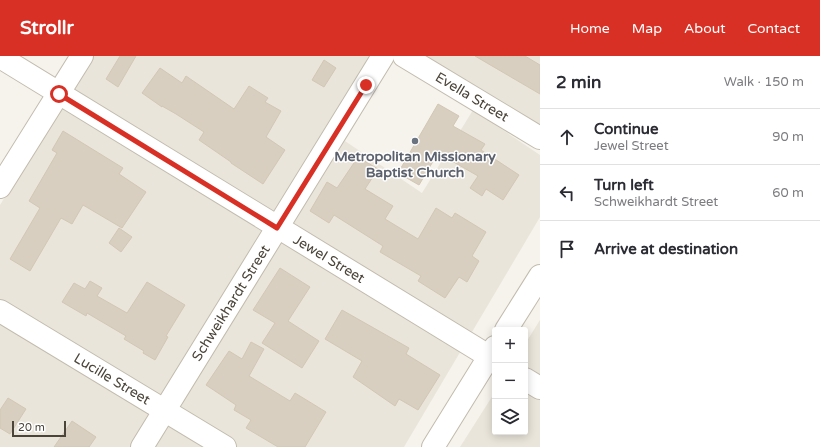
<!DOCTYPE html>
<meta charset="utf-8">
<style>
body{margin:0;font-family:"Varela Round",sans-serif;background:#f2f2f3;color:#2b2b33}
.controls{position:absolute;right:12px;bottom:12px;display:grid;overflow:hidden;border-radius:4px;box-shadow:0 2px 10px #0003}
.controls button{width:36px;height:36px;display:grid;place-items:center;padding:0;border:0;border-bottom:1px solid #e1e1e2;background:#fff;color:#2b2b33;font:20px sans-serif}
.scale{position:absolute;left:12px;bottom:10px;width:54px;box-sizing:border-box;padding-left:4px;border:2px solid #4b4439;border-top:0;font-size:11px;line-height:14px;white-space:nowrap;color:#4b4439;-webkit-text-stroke:3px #fff;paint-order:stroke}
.stop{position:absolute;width:12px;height:12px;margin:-9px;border:3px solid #d93025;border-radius:50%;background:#fff}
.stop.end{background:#d93025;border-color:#fff;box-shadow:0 1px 4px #0008}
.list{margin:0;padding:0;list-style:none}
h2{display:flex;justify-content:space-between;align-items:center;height:52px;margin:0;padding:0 16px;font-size:17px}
h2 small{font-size:13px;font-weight:400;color:#7c7c81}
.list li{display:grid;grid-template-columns:26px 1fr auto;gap:12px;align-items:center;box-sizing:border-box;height:56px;padding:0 16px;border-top:1px solid #e1e1e2}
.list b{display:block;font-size:15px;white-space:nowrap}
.list p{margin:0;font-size:13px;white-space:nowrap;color:#7c7c81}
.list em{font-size:13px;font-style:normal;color:#7c7c81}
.icon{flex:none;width:22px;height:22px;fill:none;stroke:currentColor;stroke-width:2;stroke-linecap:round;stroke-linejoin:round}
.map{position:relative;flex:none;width:540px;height:391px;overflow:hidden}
header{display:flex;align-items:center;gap:24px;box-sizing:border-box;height:56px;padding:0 20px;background:#d93025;color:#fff}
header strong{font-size:19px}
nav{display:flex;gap:22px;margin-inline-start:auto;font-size:14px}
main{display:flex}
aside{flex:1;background:#fff}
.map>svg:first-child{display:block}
</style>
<header>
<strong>Strollr</strong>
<nav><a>Home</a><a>Map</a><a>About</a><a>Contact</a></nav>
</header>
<main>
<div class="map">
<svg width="540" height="391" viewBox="0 0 540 391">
<rect width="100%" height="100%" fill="#f6f3ec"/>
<g fill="#eae5da">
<path d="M91 0H380L392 7 345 85 422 137 473 54 540 99V161L404 391H0V149Z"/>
<path d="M426 0H540V71Z"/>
<path d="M540 264V391H460L495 336V376H525V288Z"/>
</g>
<g fill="#d8cfc1" stroke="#d3c7b4">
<path d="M120 0H136L118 31 106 23Z"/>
<path d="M475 0H525L540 9V38Z"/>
<path d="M324 4 336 12 324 31 312 24Z"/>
<path d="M160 12 182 27 186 20 234 53 249 30 268 42 265 46 281 55 266 81 285 94 263 128 231 107V106L199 84 204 76 176 58 162 50V51L142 37Z"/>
<path d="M438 48 459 60 453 70 485 88 481 94 519 119 503 144 486 133 482 140 470 132 478 120 438 97 419 129 398 117Z"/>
<path d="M63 75 123 112 119 118 146 136 122 172 83 149 72 168 61 162 30 215 10 203 40 152 29 145 57 97 52 94Z"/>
<path d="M358 101 378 113 365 133 393 150 385 163 418 183 436 152 452 162 455 157 486 176 472 200 479 205 467 226 459 221 445 242 418 225 421 220 380 196 383 190 334 159 329 167 310 155 327 126 337 132Z"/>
<path d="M119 172 132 181 121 196 109 187Z"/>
<path d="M280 212 310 231 288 265 319 285 302 312 262 287 275 267 253 254Z"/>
<path d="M90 225 102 232 97 240 127 257 147 226 185 249 166 280 168 281 155 304 143 297 144 295 124 283 126 280 87 257 86 260 62 246 74 227 85 233Z"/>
<path d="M342 254 409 292 406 298 440 319 418 354 399 343 395 350 353 321 362 305 325 283Z"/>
<path d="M251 286 264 293 249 320 290 345 295 337 326 356 305 391H278L246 372 251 364 234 354 236 349 206 329 229 295 242 303Z"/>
<path d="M8 342 26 353 10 378 0 372V354Z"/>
<path d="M72 365 96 381 89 391H54Z"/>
</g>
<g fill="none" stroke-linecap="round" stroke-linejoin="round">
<g stroke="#c2bbae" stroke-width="24">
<g id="minor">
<path d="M404 0 540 82"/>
<path d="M0 1 495 304"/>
<path d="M0 131 82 0"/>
<path d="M0 255 225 391"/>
<path d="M506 274 540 220"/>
<path d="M525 323 540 332"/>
<path d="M142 391 383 0"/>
<path d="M433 391 495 291"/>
</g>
</g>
<use href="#minor" stroke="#fff" stroke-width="22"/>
</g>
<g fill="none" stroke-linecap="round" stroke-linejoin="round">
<path stroke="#d93025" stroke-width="5" d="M59 38 277 172 366 29"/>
</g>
<circle fill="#6b7280" stroke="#fff" stroke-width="1.5" cx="415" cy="85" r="4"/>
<g text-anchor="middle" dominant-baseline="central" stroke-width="3" stroke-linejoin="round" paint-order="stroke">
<g font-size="14" fill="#4b4439" stroke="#fff">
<text transform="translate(472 41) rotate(31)">Evella Street</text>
<text transform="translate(329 203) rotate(31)">Jewel Street</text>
<text transform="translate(231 247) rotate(-58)">Schweikhardt Street</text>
<text transform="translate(112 323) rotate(31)">Lucille Street</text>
</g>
<g font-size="14" font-weight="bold" fill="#5b616d" stroke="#fff">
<text x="415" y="100">Metropolitan Missionary<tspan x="415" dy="16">Baptist Church</tspan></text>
</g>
</g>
</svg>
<div class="controls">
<button>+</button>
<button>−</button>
<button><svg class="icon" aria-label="layers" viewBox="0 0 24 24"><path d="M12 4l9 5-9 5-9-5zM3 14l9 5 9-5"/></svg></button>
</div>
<div class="scale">20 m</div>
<div class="stop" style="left:59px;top:38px"></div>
<div class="stop end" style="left:366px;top:29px"></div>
</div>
<aside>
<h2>2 min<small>Walk · 150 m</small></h2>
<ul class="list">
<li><svg class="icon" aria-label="ahead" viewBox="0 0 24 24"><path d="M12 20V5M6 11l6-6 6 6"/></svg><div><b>Continue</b><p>Jewel Street</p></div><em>90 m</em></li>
<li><svg class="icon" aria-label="left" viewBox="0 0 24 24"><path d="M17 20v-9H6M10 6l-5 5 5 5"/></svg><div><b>Turn left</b><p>Schweikhardt Street</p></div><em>60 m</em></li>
<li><svg class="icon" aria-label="arrive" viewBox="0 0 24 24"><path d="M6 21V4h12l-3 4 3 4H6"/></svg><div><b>Arrive at destination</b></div></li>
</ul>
</aside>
</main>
